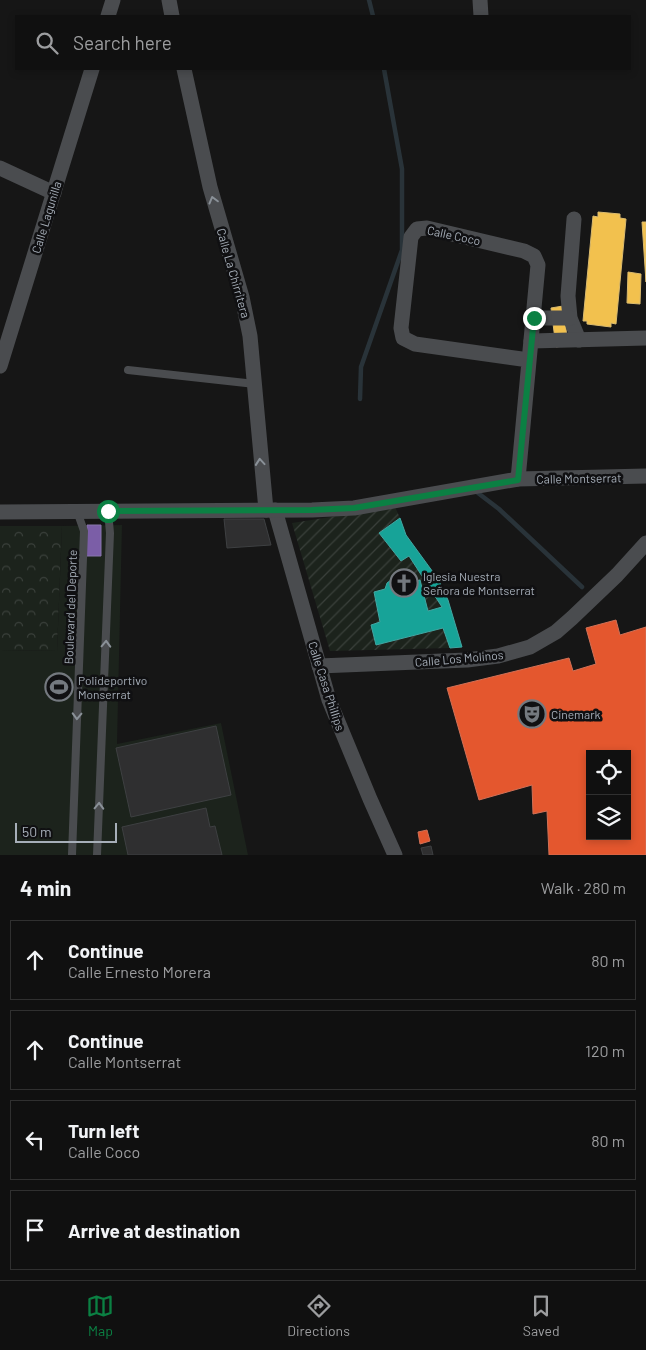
<!DOCTYPE html>
<meta charset="utf-8">
<style>
body{margin:0;font-family:Barlow,sans-serif;background:#1e1e1e;color:#f1f3f6}
.controls{position:absolute;right:15px;bottom:15px;display:grid;overflow:hidden;border-radius:0px;box-shadow:0 2px 8px #0003}
.controls button{width:45px;height:45px;display:grid;place-items:center;padding:0;border:0;border-bottom:1px solid #303030;background:#101010;color:#f1f3f6;font:25px sans-serif}
.scale{position:absolute;left:15px;bottom:12px;width:102px;box-sizing:border-box;padding-left:5px;border:2px solid #a6aeb8;border-top:0;font-size:14px;line-height:18px;white-space:nowrap;color:#a6aeb8;-webkit-text-stroke:4px #101012;paint-order:stroke}
.stop{position:absolute;width:15px;height:15px;margin:-11px;border:4px solid #0b8043;border-radius:50%;background:#fff}
.stop.end{background:#0b8043;border-color:#fff;box-shadow:0 1px 5px #0008}
.list{margin:0;padding:0;list-style:none}
h2{display:flex;justify-content:space-between;align-items:center;height:65px;margin:0;padding:0 20px;font-size:21px}
h2 small{font-size:16px;font-weight:400;color:#9c9d9f}
.list li{display:grid;grid-template-columns:32px 1fr auto;gap:15px;align-items:center;box-sizing:border-box;height:80px;margin:0 10px 10px;padding:0 10px;border:1px solid #303030;border-radius:0px}
.list b{display:block;font-size:19px;white-space:nowrap}
.list p{margin:0;font-size:16px;white-space:nowrap;color:#9c9d9f}
.list em{font-size:16px;font-style:normal;color:#9c9d9f}
.icon{flex:none;width:28px;height:28px;fill:none;stroke:currentColor;stroke-width:2;stroke-linecap:round;stroke-linejoin:round}
.map{position:relative;flex:none;width:646px;height:855px;overflow:hidden}
.search{position:absolute;background:#101010;box-shadow:0 2px 8px #0003;left:15px;right:15px;top:15px;height:55px;display:flex;align-items:center;gap:12px;box-sizing:border-box;padding:0 18px;border-radius:0px;color:#9c9d9f;font-size:19px}
.sheet{height:425px;background:#101010}
nav{display:flex;justify-content:space-around;align-items:center;box-sizing:border-box;height:70px;border-top:1px solid #303030;background:#101010;font-size:14px;color:#9c9d9f}
nav a{display:grid;justify-items:center;gap:2px}
nav .on{color:#0b8043}
.map>svg:first-child{display:block}
</style>
<div class="map">
<svg width="646" height="855" viewBox="0 0 646 855">
<defs>
<pattern id="park-crowns" width="20" height="18" patternUnits="userSpaceOnUse" patternTransform="scale(1.25)"><rect width="20" height="18" fill="#1c231c"/><path d="M2 6a3 3 0 1 1 6 0M12 15a3 3 0 1 1 6 0" fill="none" stroke="#3a403b"/></pattern>
<pattern id="garden-furrows" width="10" height="10" patternUnits="userSpaceOnUse" patternTransform="scale(1.25)"><rect width="10" height="10" fill="#1c231c"/><path d="M-1 1l2-2M0 10L10 0M9 11l2-2" fill="none" stroke="#3a403b"/></pattern>
</defs>
<rect width="100%" height="100%" fill="#161616"/>
<path fill="url(#park-crowns)" d="M0 526H62L57 651 0 650Z"/>
<path fill="url(#garden-furrows)" d="M395 507 400 518 379 533 401 561 409 556 442 607 428 611 420 580 409 583 402 576C393 576 388 580 385 589L374 592 380 622 376 645 443 628 450 648 330 651 292 523Z"/>
<path fill="#1c231c" d="M122 525 117 744 221 723 248 855H0V650L57 651 62 526Z"/>
<g fill="#f2c14e" stroke="#dbbb6e">
<path d="M598 212 620 214V218L626 219 616 324 611 323V327L587 324V321H583L593 216 598 217Z"/>
<path d="M642 222H646V282Z"/>
<path d="M628 272 641 274 640 304 627 303Z"/>
<path d="M563 306 568 345 556 347 551 308Z"/>
</g>
<g fill="#e4572e" stroke="#d17157" fill-rule="evenodd">
<path d="M616 620 620 635 646 627V855H549L547 811 533 814 532 785 479 800 447 688 569 658 573 671 596 664 586 628ZM590 754H627V836H590Z"/>
<path d="M427 830 430 841 420 844 418 832Z"/>
</g>
<path fill="#7b5ea7" stroke="#8876ac" d="M87 525H101V556H86Z"/>
<path fill="#17a398" stroke="#42a6a2" d="M400 518 406 535 438 579 448 600 462 647 450 648 443 628 376 645 371 625 380 622 374 592 385 589 387 583 396 576H402L409 583 420 580 428 611 442 607 409 556 401 561 379 533Z"/>
<g fill="none" stroke-linecap="round" stroke-linejoin="round">
<g stroke="#293339" stroke-width="4.5">
<path d="M369 0 373 16"/>
<path d="M360 399 361 367 402 250V169L384 69"/>
<path d="M478 493 499 509 582 587"/>
</g>
</g>
<g fill="#2f2f30" stroke="#3e4042">
<path d="M224 519H264L271 545 227 548Z"/>
<path d="M216 726 231 795 131 817 116 748Z"/>
<path d="M206 808 210 827 215 826 222 855H128L122 827Z"/>
<path d="M431 846 433 855H423L421 848Z"/>
</g>
<g fill="none" stroke-linecap="round" stroke-linejoin="round">
<g stroke="#4a4c4f" stroke-width="8">
<path d="M128 370 255 384"/>
<path d="M72 855 84 531 77 511"/>
<path d="M97 855 110 533 108 511"/>
</g>
<g stroke="#4a4c4f" stroke-width="15">
<path d="M169 0 172 16"/>
<path d="M480 0 481 16"/>
<path d="M108 16 113 0"/>
<path d="M184 69 210 187 242 297 250 336 266 510"/>
<path d="M0 168 54 193"/>
<path d="M574 219 568 296 570 318 579 340"/>
<path d="M533 318H570"/>
<path d="M531 341 646 338"/>
<path d="M0 366 92 69"/>
<path d="M518 479 538 265 534 256 524 251 427 228 417 229 411 237 401 328 403 338 415 344 529 360"/>
<path d="M275 510 329 700 370 799 395 855"/>
<path d="M0 512 312 510 354 508 518 479 646 476"/>
<path d="M319 666 467 660 498 656 530 647 556 632 572 618 617 575 646 543"/>
</g>
</g>
<defs><path id="oneway-chevron" d="M-2-3.5L2.5 0L-2 3.5" fill="none" stroke-width="1.6" stroke-linecap="round" stroke-linejoin="round" transform="scale(1.25)"/></defs>
<g stroke="#8a9198">
<use href="#oneway-chevron" transform="translate(213 200) rotate(-105)"/>
<use href="#oneway-chevron" transform="translate(260 462) rotate(-95)"/>
<use href="#oneway-chevron" transform="translate(106 644) rotate(-88)"/>
<use href="#oneway-chevron" transform="translate(77 716) rotate(92)"/>
<use href="#oneway-chevron" transform="translate(99 806) rotate(-88)"/>
</g>
<g fill="none" stroke-linecap="round" stroke-linejoin="round">
<path stroke="#0b8043" stroke-width="6" d="M108 511 312 510 354 508 518 480 534 318"/>
</g>
<defs>
<g id="church-ring" transform="scale(1.4375)"><circle r="9.5" fill="#101012" stroke="#74797f" stroke-width="1.5"/><path d="M-1.2-6h2.4v3.5h3.3v2.4h-3.3V6h-2.4V-.1h-3.3v-2.4h3.3Z" fill="#74797f"/></g>
<g id="stadium-ring" transform="scale(1.4375)"><circle r="9.5" fill="#101012" stroke="#74797f" stroke-width="1.5"/><path d="M0-5a6.5 5 0 1 0 0 10a6.5 5 0 1 0 0-10ZM-3.5-1.8h7v3.6h-7Z" fill="#74797f"/></g>
<g id="theatre-ring" transform="scale(1.4375)"><circle r="9.5" fill="#101012" stroke="#74797f" stroke-width="1.5"/><path d="M-5-5.5Q0-4 5-5.5V0Q5 5 0 6Q-5 5-5 0ZM-3.3-2.5H-1v1.5H-3.3ZM1-2.5H3.3v1.5H1ZM-2.8 1Q0 5.5 2.8 1Z" fill="#74797f"/></g>
</defs>
<g fill-rule="evenodd">
<use href="#church-ring" x="404" y="583"/>
<use href="#stadium-ring" x="59" y="687"/>
<use href="#theatre-ring" x="532" y="714"/>
</g>
<g text-anchor="middle" dominant-baseline="central" stroke-width="5" stroke-linejoin="round" paint-order="stroke">
<g font-size="12" fill="#a6aeb8" stroke="#101012">
<text transform="translate(46 217) rotate(-73)">Calle Lagunilla</text>
<text transform="translate(454 235) rotate(12)">Calle Coco</text>
<text transform="translate(234 273) rotate(74)">Calle La Chirritera</text>
<text transform="translate(579 478) rotate(-1)">Calle Montserrat</text>
<text transform="translate(70 607) rotate(-88)">Boulevard del Deporte</text>
<text transform="translate(459 658) rotate(-5)">Calle Los Molinos</text>
<text transform="translate(327 686) rotate(72)">Calle Casa Phillips</text>
</g>
<g font-size="12" fill="#a6aeb8" stroke="#101012" text-anchor="start">
<text x="423" y="576">Iglesia Nuestra<tspan x="423" dy="14">Señora de Montserrat</tspan></text>
<text x="78" y="680">Polideportivo<tspan x="78" dy="14">Monserrat</tspan></text>
<text x="551" y="714">Cinemark</text>
</g>
</g>
</svg>
<div class="controls">
<button><svg class="icon" aria-label="locate" viewBox="0 0 24 24"><circle cx="12" cy="12" r="6"/><path d="M12 2v4M12 18v4M2 12h4M18 12h4"/></svg></button>
<button><svg class="icon" aria-label="layers" viewBox="0 0 24 24"><path d="M12 4l9 5-9 5-9-5zM3 14l9 5 9-5"/></svg></button>
</div>
<div class="scale">50 m</div>
<div class="stop" style="left:108px;top:511px"></div>
<div class="stop end" style="left:534px;top:318px"></div>
<div class="search"><svg class="icon" aria-label="search" viewBox="0 0 24 24"><circle cx="10" cy="10" r="6"/><path d="M15 15l6 6"/></svg>Search here</div>
</div>
<section class="sheet">
<h2>4 min<small>Walk · 280 m</small></h2>
<ul class="list">
<li><svg class="icon" aria-label="ahead" viewBox="0 0 24 24"><path d="M12 20V5M6 11l6-6 6 6"/></svg><div><b>Continue</b><p>Calle Ernesto Morera</p></div><em>80 m</em></li>
<li><svg class="icon" aria-label="ahead" viewBox="0 0 24 24"><path d="M12 20V5M6 11l6-6 6 6"/></svg><div><b>Continue</b><p>Calle Montserrat</p></div><em>120 m</em></li>
<li><svg class="icon" aria-label="left" viewBox="0 0 24 24"><path d="M17 20v-9H6M10 6l-5 5 5 5"/></svg><div><b>Turn left</b><p>Calle Coco</p></div><em>80 m</em></li>
<li><svg class="icon" aria-label="arrive" viewBox="0 0 24 24"><path d="M6 21V4h12l-3 4 3 4H6"/></svg><div><b>Arrive at destination</b></div></li>
</ul>
</section>
<nav>
<a class="on"><svg class="icon" aria-label="map" viewBox="0 0 24 24"><path d="M3 6l6-2 6 2 6-2v14l-6 2-6-2-6 2zM9 4v14M15 6v14"/></svg>Map</a>
<a><svg class="icon" aria-label="directions" viewBox="0 0 24 24"><path d="M12 3l9 9-9 9-9-9zM9 14v-3h6M13 9l2 2-2 2"/></svg>Directions</a>
<a><svg class="icon" aria-label="saved" viewBox="0 0 24 24"><path d="M7 4h10v16l-5-4-5 4z"/></svg>Saved</a>
</nav>
